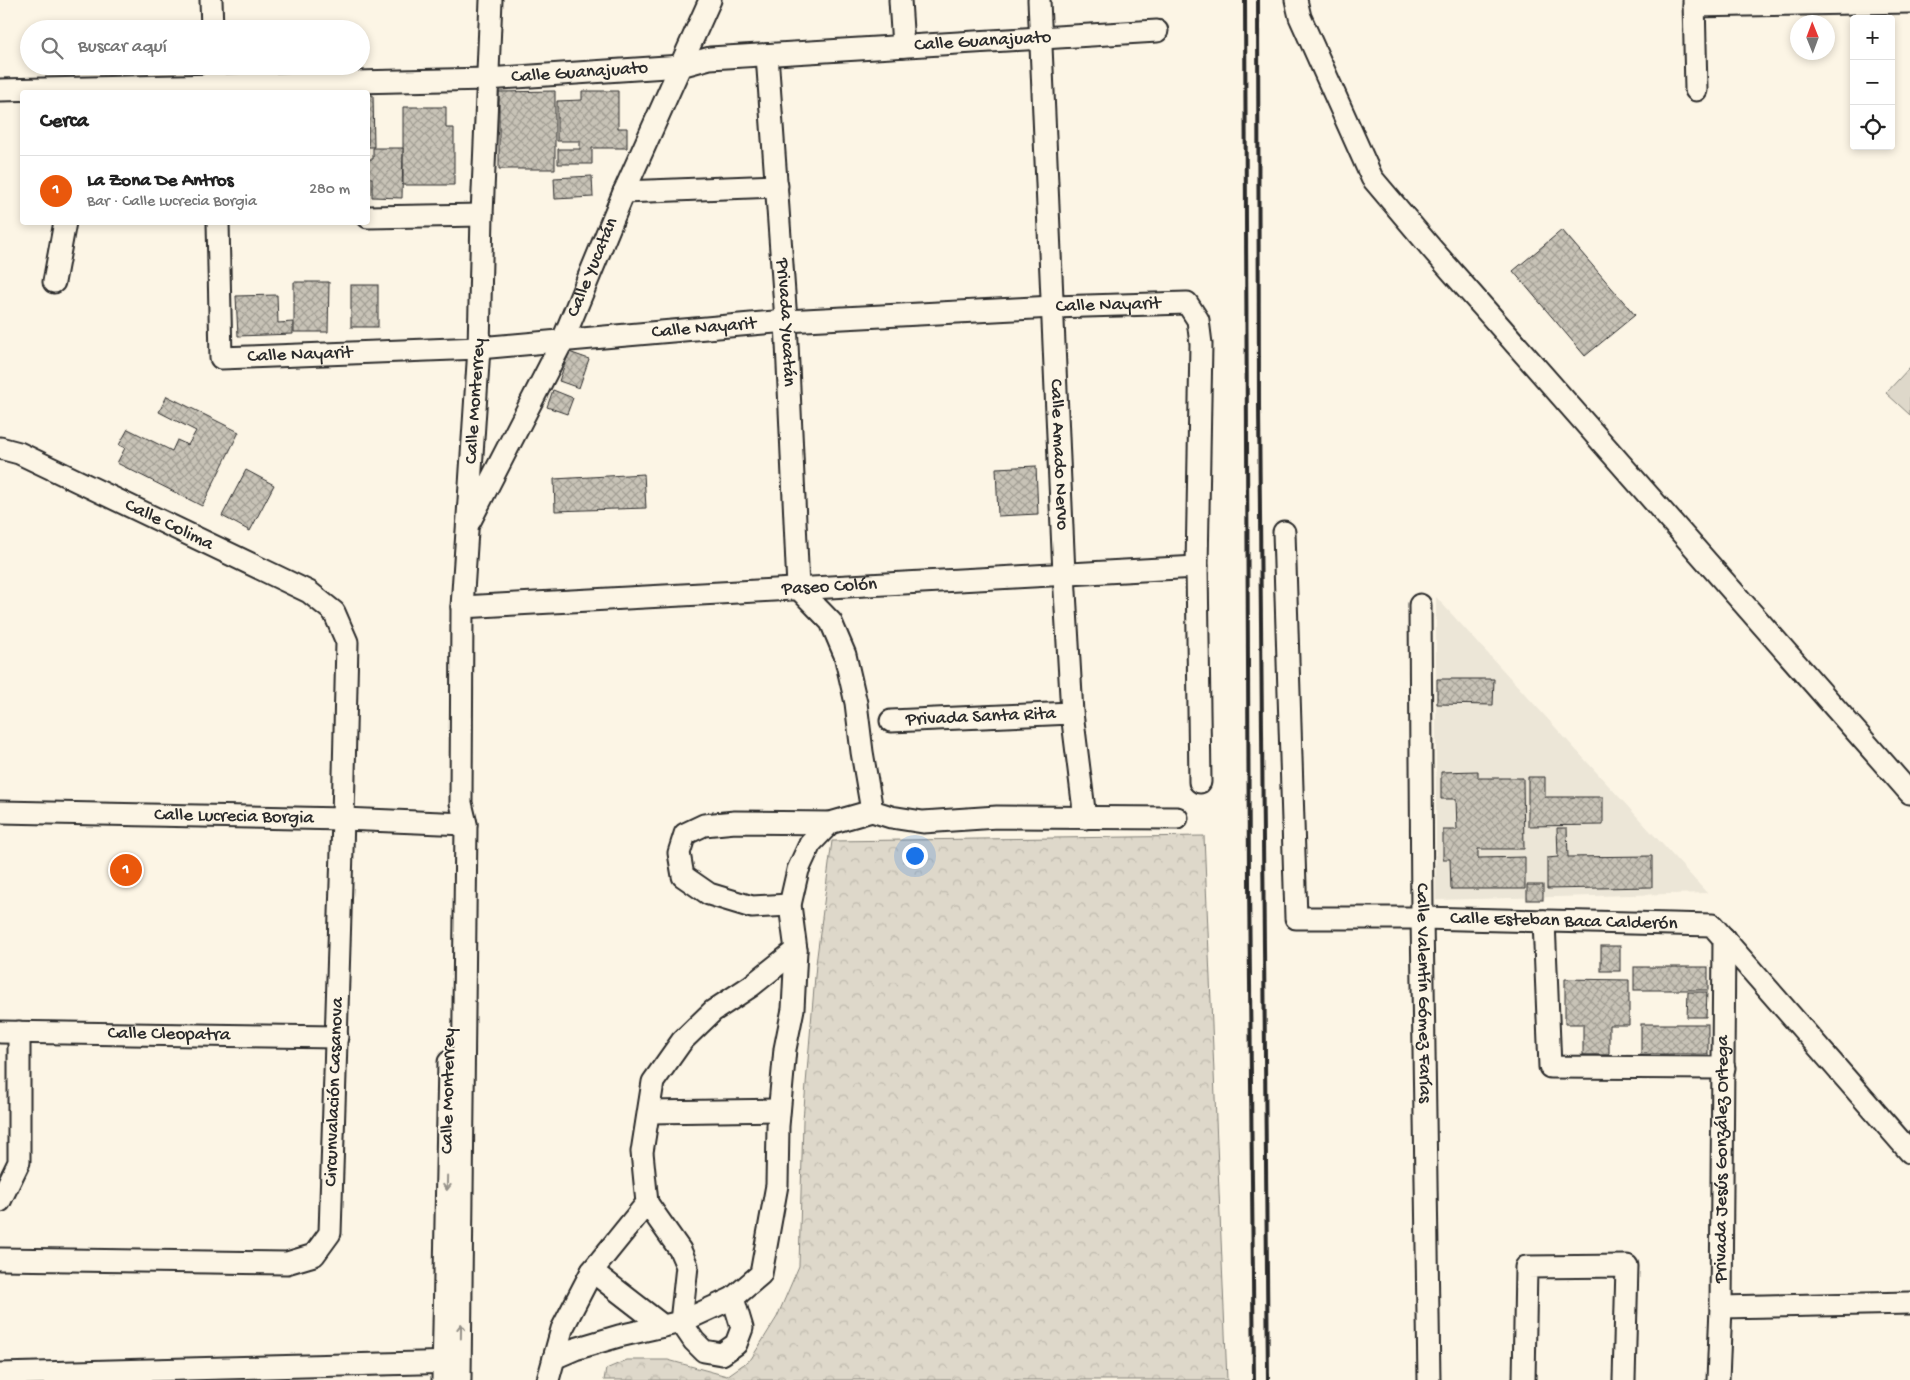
<!DOCTYPE html>
<html lang="es">
<meta charset="utf-8">
<style>
body{margin:0;font-family:"Gochi Hand",sans-serif;background:#f6f6f6;color:#222}
.controls{position:absolute;right:15px;top:15px;display:grid;overflow:hidden;border-radius:5px;box-shadow:0 2px 8px #0003}
.controls button{width:45px;height:45px;display:grid;place-items:center;padding:0;border:0;border-bottom:1px solid #e0e0e0;background:#fff;color:#222;font:25px sans-serif}
.compass{position:absolute;left:1790px;top:15px;width:45px;height:45px;border-radius:50%;background:#fff;box-shadow:0 2px 8px #0003;rotate:359deg}
.you{position:absolute;left:914px;top:855px;width:18px;height:18px;margin:-12px;border:4px solid #fff;border-radius:50%;background:#1a73e8;box-shadow:0 0 0 8px #1a73e833}
.badge{display:grid;place-items:center;width:32px;height:32px;border-radius:50%;background:#ea580c;color:#fff;font-size:16px;font-weight:700}
.pin{position:absolute;translate:-50% -50%;border:2px solid #fff;box-shadow:0 1px 5px #0006}
.list{margin:0;padding:0;list-style:none}
h2{display:flex;justify-content:space-between;align-items:center;height:65px;margin:0;padding:0 20px;font-size:21px}
h2 small{font-size:16px;font-weight:400;color:#767676}
.list li{display:grid;grid-template-columns:32px 1fr auto;gap:15px;align-items:center;box-sizing:border-box;height:70px;padding:0 20px;border-top:1px solid #e0e0e0}
.list b{display:block;font-size:19px;white-space:nowrap}
.list p{margin:0;font-size:16px;white-space:nowrap;color:#767676}
.list em{font-size:16px;font-style:normal;color:#767676}
.icon{flex:none;width:28px;height:28px;fill:none;stroke:currentColor;stroke-width:2;stroke-linecap:round;stroke-linejoin:round}
.map{position:relative;flex:none;width:1910px;height:1380px;overflow:hidden}
.search{position:absolute;background:#fff;box-shadow:0 2px 8px #0003;left:20px;top:20px;width:350px;height:55px;display:flex;align-items:center;gap:12px;box-sizing:border-box;padding:0 18px;border-radius:28px;color:#767676;font-size:19px}
.panel{position:absolute;background:#fff;box-shadow:0 2px 8px #0003;left:20px;top:90px;width:350px;height:135px;border-radius:5px}
.map>svg:first-child{display:block}
</style>
<div class="map">
<svg width="1910" height="1380" viewBox="0 0 1910 1380">
<defs>
<pattern id="forest-crowns" width="20" height="18" patternUnits="userSpaceOnUse" patternTransform="scale(1.25)"><rect width="20" height="18" fill="#ded8ca"/><path d="M2 6a3 3 0 1 1 6 0M12 15a3 3 0 1 1 6 0" fill="none" stroke="#bfbaae"/></pattern>
<pattern id="building-cross-hatch" width="8" height="8" patternUnits="userSpaceOnUse" patternTransform="scale(1.25)"><rect width="8" height="8" fill="#c8c3b7"/><path d="M0 0l8 8M0 8l8-8" fill="none" stroke="#a39f95"/></pattern>
</defs>
<rect width="100%" height="100%" fill="#fcf5e5"/>
<filter id="ink" filterUnits="userSpaceOnUse"><feTurbulence type="fractalNoise" baseFrequency=".02" numOctaves="2"/><feDisplacementMap in="SourceGraphic" scale="10" xChannelSelector="R" yChannelSelector="G"/><feConvolveMatrix kernelMatrix="1 2 1 2 8 2 1 2 1" color-interpolation-filters="sRGB"/></filter>
<g filter="url(#ink)">
<path fill="#ece6d7" d="M1436 597 1707 893 1436 900Z"/>
<path fill="url(#forest-crowns)" stroke="#84827a" d="M1204 836 1227 1380H604L606 1369 627 1360H668L727 1376 751 1359 777 1317 799 1266 803 1120 816 964 832 841Z"/>
<path fill="#ded8ca" stroke="#84827a" d="M1910 367V415L1886 393Z"/>
<g fill="url(#building-cross-hatch)" stroke="#2b2b2b">
<path d="M555 91V169H499V92Z"/>
<path d="M582 91H618V128H627V148H592V164H558V149H580V141H557V101L582 100Z"/>
<path d="M368 95H373L374 147H368Z"/>
<path d="M403 107H446V128H454V185H403Z"/>
<path d="M373 148H403L402 198 372 197V178H368V159H373Z"/>
<path d="M592 176 593 197 555 199 554 178Z"/>
<path d="M1562 230 1635 315 1585 356 1513 271Z"/>
<path d="M294 282H329L328 332H294Z"/>
<rect x="351" y="285" width="27" height="42"/>
<path d="M277 295 278 323 293 322V334L238 336 236 296Z"/>
<path d="M569 352 589 359 579 388 559 381Z"/>
<path d="M553 390 573 398 567 414 547 407Z"/>
<path d="M167 396 239 432 202 506 117 463 125 448 119 445 128 429 172 451 177 440 188 445 196 431 159 412Z"/>
<path d="M1036 466 1038 514 998 516 996 468Z"/>
<path d="M246 470 274 485 250 531 222 516Z"/>
<path d="M644 474 646 508 555 511 554 479Z"/>
<path d="M1437 679H1494L1493 705 1437 704Z"/>
<path d="M1478 771V778H1523L1524 849H1478V858L1525 857V889H1451L1450 859H1443V830H1457L1456 799H1441V772Z"/>
<path d="M1528 777H1545V797H1603V825L1528 826Z"/>
<path d="M1557 828H1567L1568 857 1652 856V887L1547 889V858L1558 857Z"/>
<rect x="1527" y="885" width="16" height="15"/>
<rect x="1601" y="946" width="19" height="25"/>
<rect x="1634" y="967" width="74" height="23"/>
<path d="M1565 979 1629 980V1025H1609V1055H1583V1024H1565Z"/>
<path d="M1688 992H1707L1706 1017H1687Z"/>
<rect x="1641" y="1024" width="67" height="30"/>
</g>
<g fill="none" stroke-linecap="round" stroke-linejoin="round">
<g stroke="#2b2b2b" stroke-width="25">
<g id="minor">
<path d="M211 0 212 29"/>
<path d="M900 0 903 46"/>
<path id="s1" d="M1039 0 1064 574 1072 713 1085 818"/>
<path d="M1296 0 1300 17 1372 178 1432 249 1910 793"/>
<path d="M1694 0 1696 90"/>
<path d="M1694 6 1910 2"/>
<path id="s2" d="M767 55 786 321 798 588 831 622 845 655 856 703 862 752 872 811 891 817 923 822 997 817 1177 818"/>
<path d="M214 66 215 92"/>
<path id="s3" d="M0 90 487 79 681 66 710 58 1157 31"/>
<path d="M624 192 777 186"/>
<path d="M368 217 482 215"/>
<path id="s4" d="M218 222 221 358 479 348 786 321 1053 307 1187 303 1198 320 1201 344 1197 567 1200 782"/>
<path d="M54 282 65 222"/>
<path id="s5" d="M0 448 19 453 309 592 334 612 347 642 343 819 330 1233 314 1255 287 1263 0 1259"/>
<path id="s6" d="M470 521 562 342 624 192 710 0"/>
<path id="s7" d="M1284 532 1296 918H1422L1712 925 1910 1152"/>
<path id="s8" d="M1420 605 1422 918 1429 1380"/>
<path id="s9" d="M462 607 1197 567"/>
<path id="s10" d="M891 721 1072 713"/>
<path id="s11" d="M0 812 343 819 466 824"/>
<path d="M790 905 752 907 709 894 683 876 679 853 685 834 704 825 735 822 830 823 872 811"/>
<path d="M1544 921 1550 1067 1724 1068"/>
<path id="s12" d="M0 1032 337 1037"/>
<path d="M649 1112 779 1110"/>
<path d="M0 1201 19 1162V1032"/>
<path d="M647 1203 680 1250 687 1266 681 1322 694 1341 704 1351 722 1354 736 1344 742 1328 733 1298"/>
<path d="M592 1271 663 1326"/>
<path d="M1721 1307 1910 1303"/>
<path d="M554 1358 575 1349 619 1336 681 1322 733 1298 761 1274 777 1185 778 1126 785 1049 793 1009 796 950"/>
<path d="M0 1374 457 1362"/>
<path d="M443 1380 449 1062"/>
<path id="s13" d="M460 1380 466 824 461 803 462 607 479 348 482 215 491 0"/>
<path d="M548 1380 562 1329 592 1271 647 1203 642 1152 653 1082 682 1041 713 1011 751 986 796 950 790 905 798 870 810 844 830 823"/>
<path d="M1524 1380 1526 1267 1627 1266 1624 1380"/>
<path id="s14" d="M1718 1380 1721 1307 1724 938"/>
</g>
</g>
<use href="#minor" stroke="#fcf5e5" stroke-width="21"/>
<g stroke="#2b2b2b" stroke-width="4">
<path d="M1245 0 1249 883 1254 1380"/>
<path d="M1258 0 1259 406 1268 1380"/>
</g>
</g>
<defs><path id="oneway-shaft" d="M-6 0H5M1.5-3L5.5 0L1.5 3" fill="none" stroke-width="1.6" stroke-linecap="round" stroke-linejoin="round" transform="scale(1.25)"/></defs>
<g stroke="#949088">
<use href="#oneway-shaft" transform="translate(447 1183) rotate(91)"/>
<use href="#oneway-shaft" transform="translate(461 1331) rotate(-89)"/>
</g>
</g>
<g text-anchor="middle" dominant-baseline="central" stroke-width="4" stroke-linejoin="round" paint-order="stroke">
<g font-size="19" fill="#2b2b2b" stroke="#fcf5e5">
<text stroke="none"><textPath href="#s3" startOffset="985">Calle Guanajuato</textPath></text>
<text stroke="none"><textPath href="#s3" startOffset="580">Calle Guanajuato</textPath></text>
<text stroke="none"><textPath href="#s6" startOffset="282">Calle Yucatán</textPath></text>
<text stroke="none"><textPath href="#s4" startOffset="1025">Calle Nayarit</textPath></text>
<text stroke="none"><textPath href="#s2" startOffset="268">Privada Yucatán</textPath></text>
<text stroke="none"><textPath href="#s4" startOffset="620">Calle Nayarit</textPath></text>
<text stroke="none"><textPath href="#s4" startOffset="215">Calle Nayarit</textPath></text>
<text stroke="none"><textPath href="#s13" startOffset="980">Calle Monterrey</textPath></text>
<text stroke="none"><textPath href="#s1" startOffset="455">Calle Amado Nervo</textPath></text>
<text stroke="none"><textPath href="#s5" startOffset="186">Calle Colima</textPath></text>
<text stroke="none"><textPath href="#s9" startOffset="368">Paseo Colón</textPath></text>
<text stroke="none"><textPath href="#s10" startOffset="90">Privada Santa Rita</textPath></text>
<text stroke="none"><textPath href="#s11" startOffset="234">Calle Lucrecia Borgia</textPath></text>
<text stroke="none"><textPath href="#s7" startOffset="654">Calle Esteban Baca Calderón</textPath></text>
<text stroke="none"><textPath href="#s8" startOffset="388">Calle Valentín Gómez Farías</textPath></text>
<text stroke="none"><textPath href="#s12" startOffset="169">Calle Cleopatra</textPath></text>
<text transform="translate(449 1091) rotate(-89)">Calle Monterrey</text>
<text transform="translate(335 1092) rotate(-88)">Circunvalación Casanova</text>
<text stroke="none"><textPath href="#s14" startOffset="221">Privada Jesús González Ortega</textPath></text>
</g>
</g>
</svg>
<div class="controls">
<button>+</button>
<button>−</button>
<button><svg class="icon" aria-label="locate" viewBox="0 0 24 24"><circle cx="12" cy="12" r="6"/><path d="M12 2v4M12 18v4M2 12h4M18 12h4"/></svg></button>
</div>
<svg class="compass" viewBox="-18 -18 36 36"><path d="M0-13l5 13h-10z" fill="#e53935"/><path d="M0 13l5-13h-10z" fill="#767676"/></svg>
<div class="you"></div>
<div class="pin badge" style="left:126px;top:870px">1</div>
<div class="search"><svg class="icon" aria-label="search" viewBox="0 0 24 24"><circle cx="10" cy="10" r="6"/><path d="M15 15l6 6"/></svg>Buscar aquí</div>
<section class="panel">
<h2>Cerca<small></small></h2>
<ul class="list">
<li><span class="badge">1</span><div><b>La Zona De Antros</b><p>Bar · Calle Lucrecia Borgia</p></div><em>280 m</em></li>
</ul>
</section>
</div>
